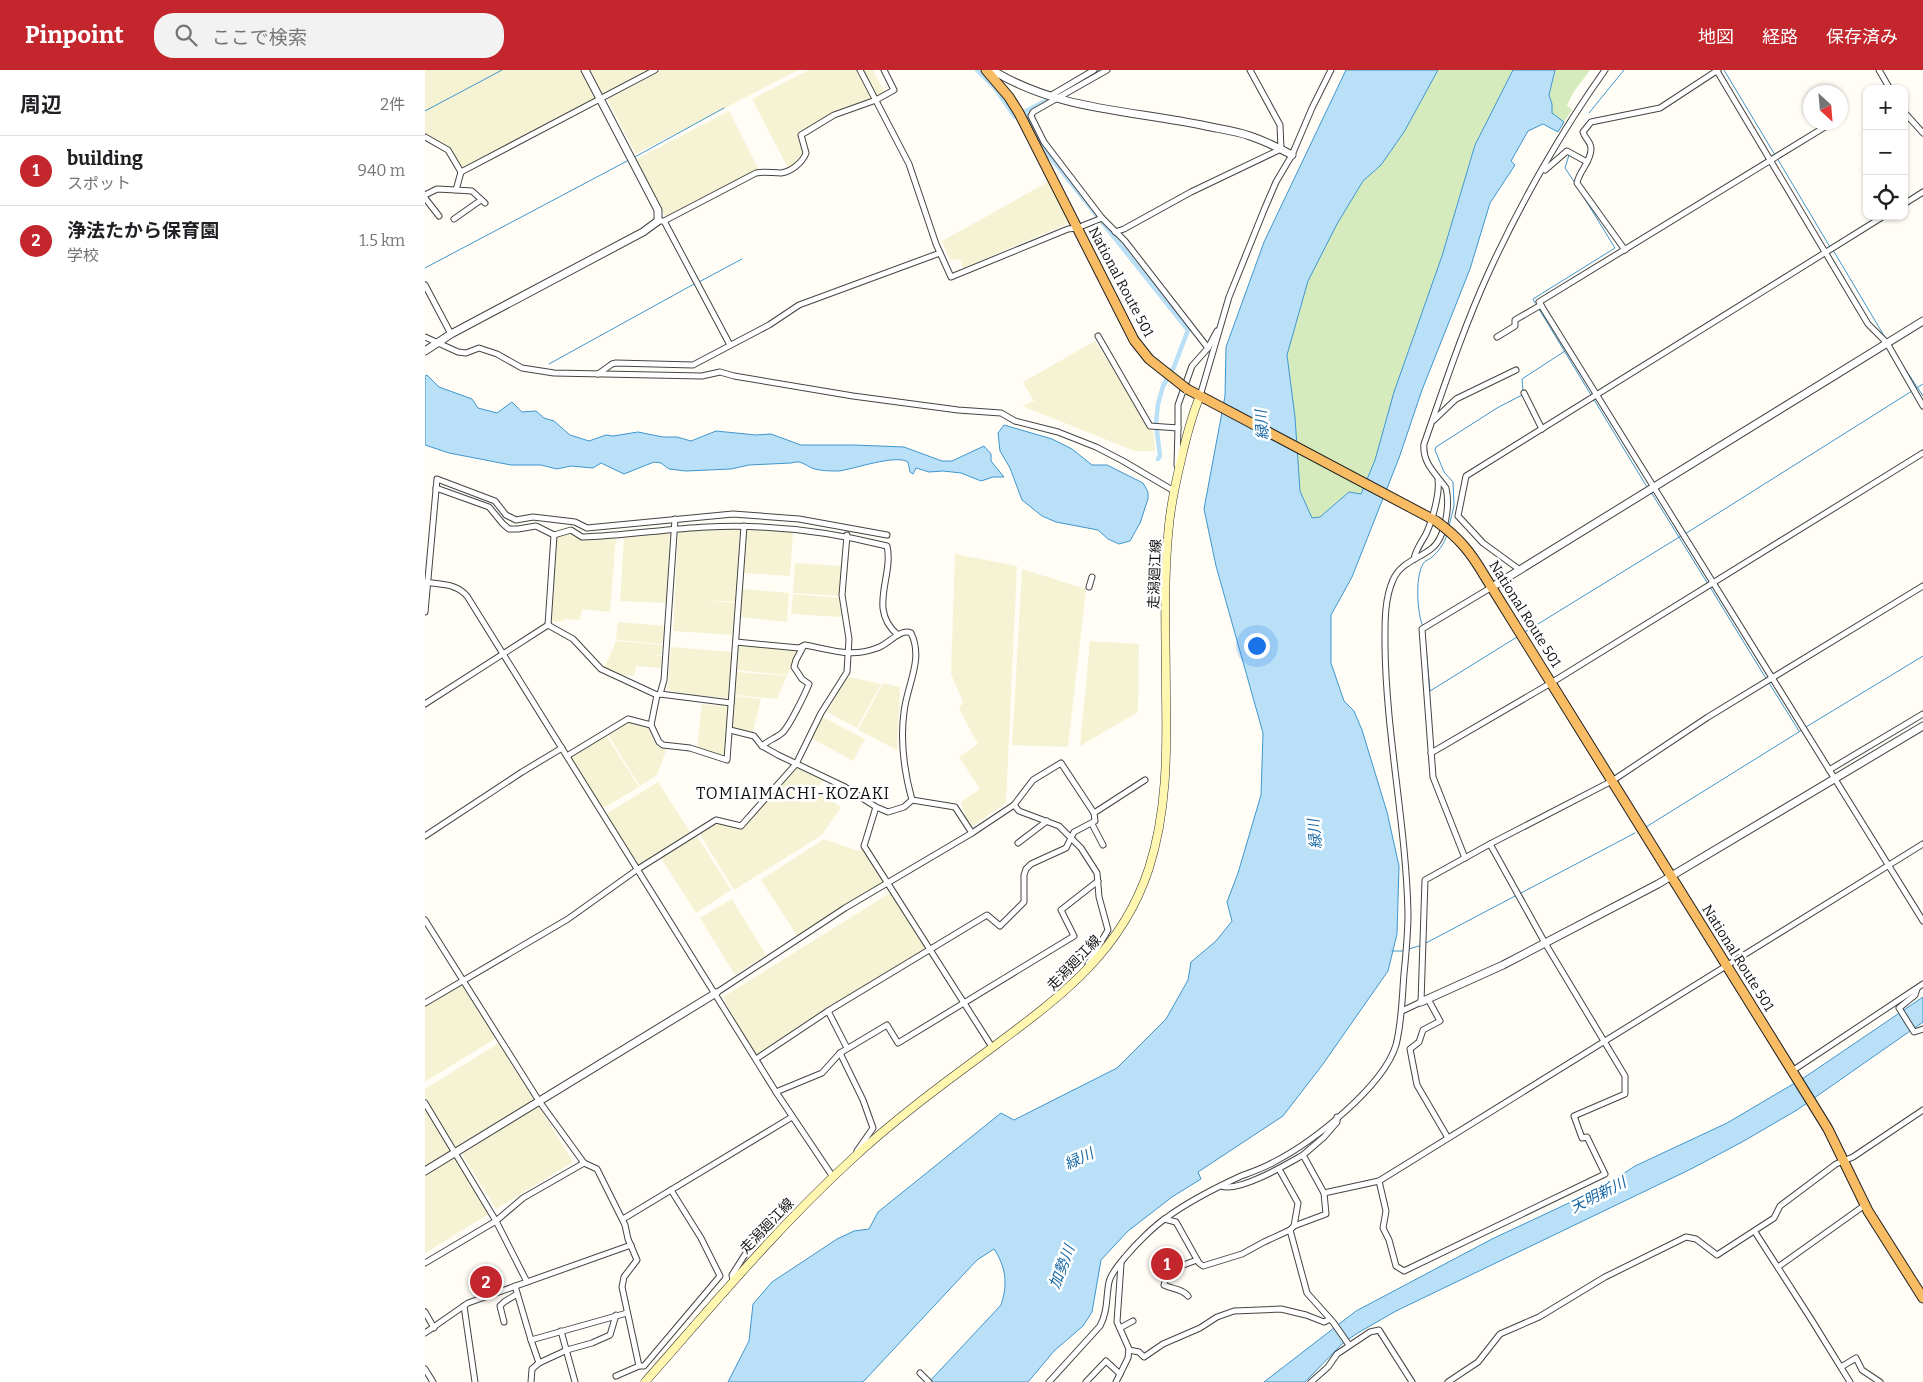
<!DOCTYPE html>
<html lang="ja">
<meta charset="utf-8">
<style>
body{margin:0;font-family:Bitter,"Noto Sans JP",serif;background:#f2f2f2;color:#202124}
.controls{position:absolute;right:15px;top:15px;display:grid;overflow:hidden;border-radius:10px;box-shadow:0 1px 4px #0004}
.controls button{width:45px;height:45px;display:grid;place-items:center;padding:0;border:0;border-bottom:1px solid #e0e0e0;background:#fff;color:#202124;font:25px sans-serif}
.compass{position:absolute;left:1378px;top:15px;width:45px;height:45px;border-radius:50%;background:#fff;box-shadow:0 1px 4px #0004;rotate:154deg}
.you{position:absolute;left:831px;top:575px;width:18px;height:18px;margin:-12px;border:4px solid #fff;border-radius:50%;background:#1a73e8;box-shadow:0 0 0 8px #1a73e833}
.badge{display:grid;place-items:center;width:32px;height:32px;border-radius:50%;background:#c4262e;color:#fff;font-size:16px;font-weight:700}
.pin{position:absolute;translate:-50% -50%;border:2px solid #fff;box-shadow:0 1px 5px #0006}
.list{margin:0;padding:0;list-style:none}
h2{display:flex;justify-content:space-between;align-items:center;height:65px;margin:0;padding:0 20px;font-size:21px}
h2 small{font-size:16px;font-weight:400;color:#757577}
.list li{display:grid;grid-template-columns:32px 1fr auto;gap:15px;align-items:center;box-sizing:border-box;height:70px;padding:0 20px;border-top:1px solid #e0e0e0}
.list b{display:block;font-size:19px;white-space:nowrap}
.list p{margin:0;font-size:16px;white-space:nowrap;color:#757577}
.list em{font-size:16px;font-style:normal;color:#757577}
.icon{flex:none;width:28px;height:28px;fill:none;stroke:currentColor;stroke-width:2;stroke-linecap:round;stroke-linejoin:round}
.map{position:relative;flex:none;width:1498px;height:1312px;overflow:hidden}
header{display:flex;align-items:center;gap:30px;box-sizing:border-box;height:70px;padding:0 25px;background:#c4262e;color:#fff}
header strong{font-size:24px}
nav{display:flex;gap:28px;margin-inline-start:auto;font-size:18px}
.search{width:350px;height:45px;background:#f2f2f2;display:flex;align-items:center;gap:12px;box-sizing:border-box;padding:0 18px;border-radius:20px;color:#757577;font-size:19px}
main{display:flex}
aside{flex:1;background:#fff}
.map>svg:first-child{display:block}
</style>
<header>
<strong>Pinpoint</strong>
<div class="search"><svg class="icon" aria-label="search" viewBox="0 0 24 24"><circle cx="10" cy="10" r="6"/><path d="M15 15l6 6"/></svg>ここで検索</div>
<nav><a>地図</a><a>経路</a><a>保存済み</a></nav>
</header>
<main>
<aside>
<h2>周辺<small>2件</small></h2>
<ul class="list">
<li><span class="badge">1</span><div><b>building</b><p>スポット</p></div><em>940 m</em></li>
<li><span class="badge">2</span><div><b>浄法たから保育園</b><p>学校</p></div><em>1.5 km</em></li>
</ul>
</aside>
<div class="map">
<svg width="1498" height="1312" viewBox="0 0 1498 1312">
<rect width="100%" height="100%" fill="#fffdf5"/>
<g fill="#f6f3d4">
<path d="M0 0H157L172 29 36 99 24 79 0 65Z"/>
<path d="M165 0H226L178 26Z"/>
<path d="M237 0H373L211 84 182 29Z"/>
<path d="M384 0H432L446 24 445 25 447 29 410 42 404 47 375 62 373 66 378 83 377 88 363 98 327 29Z"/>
<path d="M438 0H448L460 23 453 27Z"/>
<path d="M304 41 334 100 245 146H240L210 90Z"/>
<path d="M623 112 644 153 538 198 535 189 525 190 517 171Z"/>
<path d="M670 271 729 364 730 381H710L597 336 609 331 598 312Z"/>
<path d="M317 458 311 532 278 530 310 533 309 565 248 561 253 463 279 459Z"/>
<path d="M322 459 368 462 365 506 318 503Z"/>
<path d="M247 462 241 533 195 531 199 467Z"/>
<path d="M147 463 155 469 191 467 185 542 157 539 155 550 140 549 139 551 125 552 132 467Z"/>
<path d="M530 484 592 496 581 733 544 758 536 732 555 719 534 687 553 674 534 639 538 632 526 604Z"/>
<path d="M370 493 417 496 414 526 368 523Z"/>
<path d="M597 499 661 519 643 677 587 675Z"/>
<path d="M317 519 364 523 362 552 315 547Z"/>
<path d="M368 524 414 528 417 547 366 544Z"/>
<path d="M193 552 239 556 237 574 191 570Z"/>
<path d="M191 571 237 575 236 585H227L237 586 236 598 211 596 209 606 190 605 178 598 183 590Z"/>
<path d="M665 571 714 574 713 642 655 676Z"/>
<path d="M314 575 373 580 362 605 312 600Z"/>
<path d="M246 577 307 582 303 628 270 625 241 620 243 614Z"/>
<path d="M312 602 362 606 352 629 310 625Z"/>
<path d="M423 607 456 614 432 658 402 642 419 610Z"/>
<path d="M458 613 475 617 472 680 433 660Z"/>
<path d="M310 626 336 629 328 662 307 659Z"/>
<path d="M277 634 303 637 300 687 272 677Z"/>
<path d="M398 647 440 669 428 691 386 668Z"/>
<path d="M204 651 223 656 228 670 233 676 242 678 232 705 215 716 183 665Z"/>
<path d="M181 665 214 717 177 739 145 687Z"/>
<path d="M371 694 401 706 391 720 416 737 397 765 309 820 274 763 292 753 316 756Z"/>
<path d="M233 712 265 762 214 795 181 744Z"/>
<path d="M272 766 306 820 271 843 236 788Z"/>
<path d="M399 769 433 781 440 777 459 812 373 867 336 810Z"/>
<path d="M468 821 503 877 329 986 298 927Z"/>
<path d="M307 829 341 885 310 905 275 848Z"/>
<path d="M37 915 71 968 0 1012V936Z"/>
<path d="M74 973 109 1030 30 1077 0 1028V1019Z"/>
<path d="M113 1035 148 1092 71 1139 36 1082Z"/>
<path d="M0 1039 26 1081 0 1097Z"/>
<path d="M29 1086 64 1144 0 1183V1104Z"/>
</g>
<g fill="#d5ebbd">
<path d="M1013 0H1088L1050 75 1017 186 969 322 950 390 936 424 924 423 895 447 887 448 875 421 870 347 862 285 883 211 912 154 938 111 956 95 979 62Z"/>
<path d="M1130 0H1165L1148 23 1142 35 1147 40 1139 52 1127 43V34L1124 25Z"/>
</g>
<g fill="#b9e0f7" stroke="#3f96cf">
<path d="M921 0H1013L979 62 956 95 938 111 912 154 883 211 862 285 870 347 875 421 887 448 895 447 924 422 936 424 950 390 969 322 1017 186 1050 75 1088 0H1130L1124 25 1127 34V43L1139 52 1133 62 1118 54 1103 61 1086 91 1090 95 1065 133 1045 199 997 320 974 388 927 507 906 545V593L919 631 929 641 937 660 962 742 974 796 972 864 963 901 898 994 858 1046 773 1102 776 1109 747 1127 703 1161 676 1190 667 1242 658 1256 629 1281 603 1312H504L576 1235C583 1214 581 1197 569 1179L552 1190 438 1312H303L324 1271 328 1234 347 1212 412 1169 429 1161 444 1159 453 1142 576 1043 589 1050 692 998 741 949 763 910 766 892 791 871 807 851 802 832 813 803 836 725 838 663 791 496 779 439 800 326 801 277 839 172Z"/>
<path d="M2 305 14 317 47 329 53 338 72 343 87 332 97 342 111 341 119 348 129 351 145 365 164 371 181 365 188 366 213 362 238 367H252L266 371 291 361 331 365 346 364 376 375H429L479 377 517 391H527L559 376 566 384V391L579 407H568L556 411 536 403 518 401 504 402 491 398 488 404 485 402 483 392C471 384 429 399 414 401 407 401 394 401 387 398 378 394 376 390 366 393L324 395 306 399 261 401 244 399 236 393 229 392 199 404 176 393 168 398 146 396 132 399 116 395H86L24 383 0 375V306Z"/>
<path d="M579 355 627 369 647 379 667 395H682L718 413 723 422V429L715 453 705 471 694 474 683 469 673 460 631 452 617 446 597 430 585 398 575 381 573 363Z"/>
<path d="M1498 927V952L1372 1040 1317 1072 1266 1099 971 1241 931 1264 917 1274 880 1312H839L931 1241 1067 1169 1178 1117 1210 1096 1302 1053 1380 1007Z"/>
</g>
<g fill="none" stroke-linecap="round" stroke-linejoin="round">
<g stroke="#3f96cf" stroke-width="1">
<path d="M1299 0 1350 85"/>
<path d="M0 41 77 0"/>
<path d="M1164 43 1199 0"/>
<path d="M1144 85 1140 98 1150 113"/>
<path d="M208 88 299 38"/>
<path d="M1352 88 1405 177"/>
<path d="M1408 180 1461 269"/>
<path d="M0 198 204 90"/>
<path d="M274 212 317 189"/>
<path d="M1110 233 1108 229 1190 178 1155 121"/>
<path d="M1114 239 1166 325"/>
<path d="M1475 291 1498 326"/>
<path d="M124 294 269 214"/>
<path d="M1490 319 1498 314"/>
<path d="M1098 322 1097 309 1140 281"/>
<path d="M1168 328 1222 417"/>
<path d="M1226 422 1283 514"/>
<path d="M1024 456 1029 436 1028 412 1019 402 1010 380 1011 377 1072 338 1097 325"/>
<path d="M1260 464 1487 321"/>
<path d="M1285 517 1342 610"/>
<path d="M998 557C992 543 990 507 998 494 1000 490 1004 490 1007 487 1014 481 1019 474 1022 465"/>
<path d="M1100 562 1256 466"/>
<path d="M1000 568 1005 621 1092 567"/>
<path d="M1344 613 1374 661"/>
<path d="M1381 657 1498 586"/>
<path d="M1221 757 1377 660"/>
<path d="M1096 823 1210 763"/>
<path d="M1001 873 1092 825"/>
<path d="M984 879 997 875"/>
<path d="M967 881H978"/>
</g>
<g stroke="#b9e0f7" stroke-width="4.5">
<path d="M552 0 570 18 590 47 622 30"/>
<path d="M634 24 675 0"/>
<path d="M600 42 615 74 763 260 749 297 738 316 733 334 731 353 735 386 733 389"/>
</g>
<g stroke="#444" stroke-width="7">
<g id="minor">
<path d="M435 0 484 94 511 174 526 207 643 159 652 158 677 148"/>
<path d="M682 0 608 42 606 46 619 72 677 148 700 171 783 278"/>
<path d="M1454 0 1465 19"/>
<path d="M1292 1 1443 254 1462 273 1498 336"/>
<path d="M625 26 669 0"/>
<path d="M1479 42 1498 63"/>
<path d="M1408 52 1114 232 1498 851"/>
<path d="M0 67 23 80 36 102 31 120 12 119 0 125"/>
<path d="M1120 100 1142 81 1162 92"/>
<path d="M36 102 230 0"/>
<path d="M31 120 47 121 60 133"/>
<path d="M0 128 14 146"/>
<path d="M1479 134 1498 122"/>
<path d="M29 149 56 130"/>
<path d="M233 151H239L331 103C340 101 347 103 356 103 366 102 378 92 381 83L376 65 409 45 451 30 469 20 459 0"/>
<path d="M239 151 305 275"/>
<path d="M690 162 699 159 766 122 856 79 855 55 825 0"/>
<path d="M1200 180 1152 113C1154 101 1166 92 1166 79 1166 71 1160 69 1158 62L1166 52 1235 38 1293 0"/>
<path d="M0 215 26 264"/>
<path d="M673 266 725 356 753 358V335L767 296 783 278 792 261"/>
<path d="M0 267 33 282 41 283 54 278 72 284 97 298 129 303 277 306 295 302 309 306 428 326 533 340 576 343 590 351 633 362 671 377 698 391 749 421"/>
<path d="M1072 267 1090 256V250L1116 235"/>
<path d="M173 304 187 294 191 293 268 295 344 255 374 235 515 183"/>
<path d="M1099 323 1117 359"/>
<path d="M775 326 804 227 839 140 851 112 867 85 887 38 906 0"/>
<path d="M1009 350 1031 329 1091 300"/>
<path d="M752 395 753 358"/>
<path d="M11 418 64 437 78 454 84 459H93L111 456 129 465 146 460 157 467C198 466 240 459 282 457 343 454 402 461 462 476 469 507 442 539 473 565"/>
<path d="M989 489C991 479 996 473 1001 464 1007 451 1015 424 1013 410"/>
<path d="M1095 500 1058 473 1033 446 1041 406 1459 146"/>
<path d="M0 512C16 515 31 513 42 526L351 1022 408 1107"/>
<path d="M664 517 667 507"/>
<path d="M0 542 12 409 70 431 81 445 91 450 108 447 150 452 162 458 308 444 374 449 462 465"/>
<path d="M123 555 148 569 176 599 232 625 235 624 306 633"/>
<path d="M123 555 129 465"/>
<path d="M311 572 374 578 380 575C407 580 426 588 452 578 463 575 475 558 486 563 499 589 482 615 479 642 475 672 479 701 487 730"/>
<path d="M235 624 239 610 250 449"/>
<path d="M232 625 226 655 234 672 238 675 265 678 302 690 319 456"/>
<path d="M0 634 123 555"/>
<path d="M305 660 329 666 337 676 353 685 420 717 451 737 463 742 479 737 487 730"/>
<path d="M337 676C344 670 351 668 357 663 364 657 380 624 384 614L377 609 369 597 371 590 378 577"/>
<path d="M1006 683 1126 613 1498 383"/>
<path d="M142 686 203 649 226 655"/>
<path d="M1404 700 1498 644"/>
<path d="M487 730 530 737 547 763"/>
<path d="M589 735 594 741 634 756 656 778 672 803 674 827 683 860 663 894"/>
<path d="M451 737 439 776 567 977"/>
<path d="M669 743 720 710"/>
<path d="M667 754 678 775"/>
<path d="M0 766 97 702 137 678"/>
<path d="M593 773 622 751"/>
<path d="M1040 788 1008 707 997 559 1067 517"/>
<path d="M0 850 114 1031 159 1093 172 1099 200 1155 203 1169 212 1190 199 1207 197 1217 214 1296H219L295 1206 276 1168 246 1120"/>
<path d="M1492 919 1490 925 1474 938 1489 962 1498 959"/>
<path d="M291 923 420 838 547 763 589 735 608 710 636 693 669 743 670 751 649 762 641 778 606 794 601 799 599 805V832L575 856 562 845 403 941 331 989"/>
<path d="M1003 929 1015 951 998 960 994 972 985 979 992 1015 1023 1068"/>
<path d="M0 933 143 849 213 799 291 750 316 756 371 694 396 643 422 602 424 569 417 525 422 465"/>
<path d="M403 941 422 978"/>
<path d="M977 941 996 932 1000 810 1065 774 1187 711 1283 647 1498 516"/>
<path d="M415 983 438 1030 448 1058 432 1081"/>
<path d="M1367 1001 1498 914"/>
<path d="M351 1022 397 1003 415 983 462 955 473 973 649 866 636 840 673 811"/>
<path d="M0 1033 71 1151 102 1212"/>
<path d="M854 1099 873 1133 869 1156"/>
<path d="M954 1111 961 1141 958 1158 964 1170 971 1196 979 1201 1180 1104 1162 1067 1157 1068 1149 1046 1200 1024V1006L1120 873 1065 774"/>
<path d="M796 1116C814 1123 862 1094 878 1085"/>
<path d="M899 1123 954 1111 1498 774"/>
<path d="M198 1149 367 1047"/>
<path d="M739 1149 751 1152 774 1193 778 1196 817 1184 839 1172 865 1160 869 1156 901 1144 899 1123 878 1085 899 1067 912 1052V1047"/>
<path d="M865 1160 882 1223 908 1252 924 1275"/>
<path d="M1330 1162 1386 1249 1425 1312"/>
<path d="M0 1193 71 1151 98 1128 159 1093"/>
<path d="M1353 1197 1440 1135"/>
<path d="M308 1211 307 1205 321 1183"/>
<path d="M90 1216 106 1270 114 1293"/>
<path d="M763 1226C758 1219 747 1219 739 1215L741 1207 739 1202 772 1190"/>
<path d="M39 1236 50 1312"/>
<path d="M0 1242 9 1258"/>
<path d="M79 1252 75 1236 79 1232 92 1224"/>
<path d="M695 1258 708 1251"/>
<path d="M136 1261 150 1312"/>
<path d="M0 1263 43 1233 206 1175"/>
<path d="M106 1270 202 1243"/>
<path d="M704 1280 714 1282 719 1287 738 1274 775 1258 792 1247 809 1241 856 1239 881 1245 899 1252 905 1249"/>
<path d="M1416 1297 1431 1288 1437 1300 1455 1312"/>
<path d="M0 1299 8 1312"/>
<path d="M495 1303 504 1312"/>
<path d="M191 1306 214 1296"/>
<path d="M106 1312 107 1299 114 1293 142 1280 167 1273 185 1265 191 1245"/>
<path d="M624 1312 675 1256C683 1241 681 1227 684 1212 686 1203 695 1193 701 1186 711 1174 728 1157 741 1148 764 1131 790 1118 816 1106 827 1102 839 1098 849 1092 888 1072 958 1017 971 975 977 951 977 928 979 904 981 884 983 864 983 843 981 754 961 665 960 575 960 555 959 530 968 510 975 493 993 489 1006 479 1021 468 1025 434 1021 418 1011 404 997 393 999 374 1019 317 1038 259 1063 204 1094 136 1137 60 1180 0"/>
<path d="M661 1312 681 1291 695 1304"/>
<path d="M691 1312 703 1288 704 1279 692 1252 696 1194"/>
<path d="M886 1312 903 1297 912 1284 945 1262 954 1260 987 1312"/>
<path d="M1023 1312 1053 1292 1075 1264 1114 1247 1180 1207 1261 1167 1271 1169 1292 1185 1349 1148 1355 1136 1411 1094 1428 1087 1498 1040"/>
</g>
</g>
<g stroke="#444" stroke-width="9">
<g id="tertiary">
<path d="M567 0C634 41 706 40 781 56 795 59 811 61 825 66 840 71 854 78 867 85"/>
<path d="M0 281 26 264 218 162 233 151V140L160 0"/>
<path d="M1067 517 1498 251"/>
<path d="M996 932 1078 895 1233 814 1498 656"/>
<path d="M0 1101 291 923"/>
</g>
</g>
<g stroke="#333" stroke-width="9">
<path id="secondary" d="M220 1312C287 1236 351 1159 426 1090 470 1049 519 1013 568 977 635 927 697 882 724 798 742 742 742 683 741 625 741 568 738 511 744 455 746 433 751 411 756 390 761 368 766 347 775 326"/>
</g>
<g stroke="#222" stroke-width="11">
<g id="trunk">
<path d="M561 0 584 27 594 43 709 270"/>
<path d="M762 319 1011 451"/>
<path d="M1059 505 1387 1033 1403 1059 1443 1141 1498 1228"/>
</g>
</g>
<use href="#minor" stroke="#fff" stroke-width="5"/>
<use href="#tertiary" stroke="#fff" stroke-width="7"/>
<use href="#secondary" stroke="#fff6b0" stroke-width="8"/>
<use href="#trunk" stroke="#f7bc64" stroke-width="9"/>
<g stroke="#222" stroke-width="11" stroke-linecap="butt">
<g id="trunk-bridge">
<path d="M709 270 724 289 762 319"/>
<path d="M1011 451C1033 467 1045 481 1059 505"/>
</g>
</g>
<use href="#trunk-bridge" stroke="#f7bc64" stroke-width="9"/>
</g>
<g text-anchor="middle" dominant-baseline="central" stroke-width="5" stroke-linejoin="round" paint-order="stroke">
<g font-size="14" fill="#111" stroke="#fff">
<text transform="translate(696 212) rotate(62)">National Route 501</text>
<text transform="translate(730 504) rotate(-88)">走潟廻江線</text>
<text transform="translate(1100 544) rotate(58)">National Route 501</text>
<text transform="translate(1313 888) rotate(58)">National Route 501</text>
<text transform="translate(649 893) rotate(-46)">走潟廻江線</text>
<text transform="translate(342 1156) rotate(-46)">走潟廻江線</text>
</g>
<g font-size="15" font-style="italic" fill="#1768a6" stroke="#fff">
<text transform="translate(837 355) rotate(-94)">緑川</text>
<text transform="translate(890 764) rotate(-96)">緑川</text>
<text transform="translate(654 1089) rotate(-25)">緑川</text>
<text transform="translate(1173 1125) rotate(-27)">天明新川</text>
<text transform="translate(637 1197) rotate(-69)">加勢川</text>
</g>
<g font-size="16" letter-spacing="1" fill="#111" stroke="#fff">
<text x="368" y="723">TOMIAIMACHI-KOZAKI</text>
</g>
</g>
</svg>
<div class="controls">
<button>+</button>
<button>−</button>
<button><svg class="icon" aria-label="locate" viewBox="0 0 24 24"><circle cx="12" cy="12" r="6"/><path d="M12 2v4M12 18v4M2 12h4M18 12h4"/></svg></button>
</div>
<svg class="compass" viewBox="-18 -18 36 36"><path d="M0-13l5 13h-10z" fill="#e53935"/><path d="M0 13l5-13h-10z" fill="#757577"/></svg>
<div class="you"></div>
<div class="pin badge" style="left:742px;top:1194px">1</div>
<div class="pin badge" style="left:61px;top:1212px">2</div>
</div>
</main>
